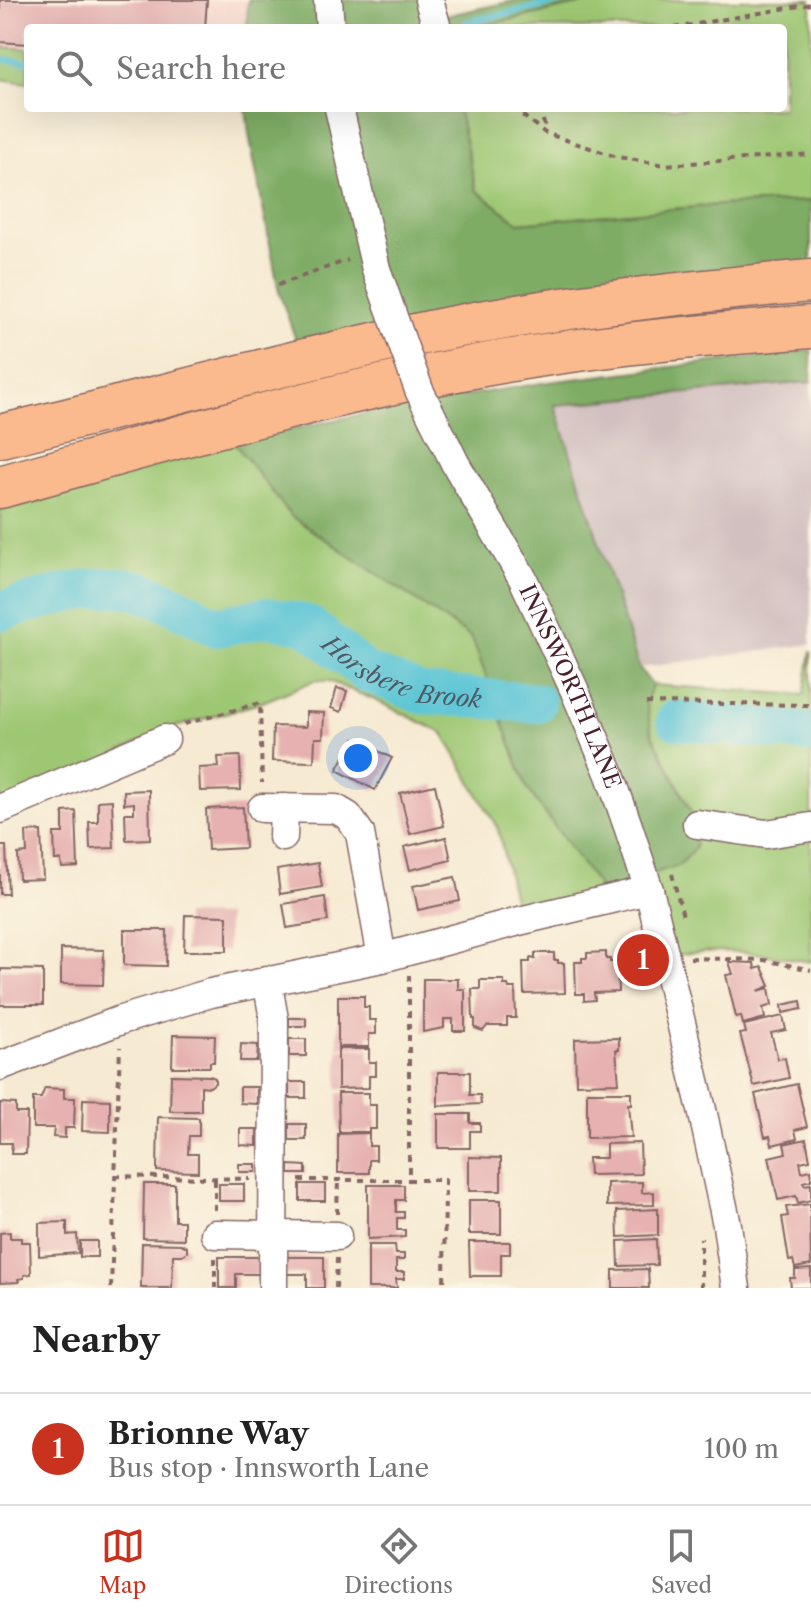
<!DOCTYPE html>
<meta charset="utf-8">
<style>
body{margin:0;font-family:"Libre Caslon Text",serif;background:#f6f6f6;color:#222}
.you{position:absolute;left:358px;top:758px;width:28px;height:28px;margin:-20px;border:6px solid #fff;border-radius:50%;background:#1a73e8;box-shadow:0 0 0 12px #1a73e833}
.badge{display:grid;place-items:center;width:52px;height:52px;border-radius:50%;background:#c8321e;color:#fff;font-size:26px;font-weight:700}
.pin{position:absolute;translate:-50% -50%;border:4px solid #fff;box-shadow:0 2px 8px #0006}
.list{margin:0;padding:0;list-style:none}
h2{display:flex;justify-content:space-between;align-items:center;height:104px;margin:0;padding:0 32px;font-size:34px}
h2 small{font-size:26px;font-weight:400;color:#767676}
.list li{display:grid;grid-template-columns:52px 1fr auto;gap:24px;align-items:center;box-sizing:border-box;height:112px;padding:0 32px;border-top:2px solid #e0e0e0}
.list b{display:block;font-size:30px;white-space:nowrap}
.list p{margin:0;font-size:26px;white-space:nowrap;color:#767676}
.list em{font-size:26px;font-style:normal;color:#767676}
.icon{flex:none;width:44px;height:44px;fill:none;stroke:currentColor;stroke-width:2;stroke-linecap:round;stroke-linejoin:round}
.map{position:relative;flex:none;width:811px;height:1288px;overflow:hidden}
.search{position:absolute;background:#fff;box-shadow:0 8px 32px #0002;left:24px;right:24px;top:24px;height:88px;display:flex;align-items:center;gap:20px;box-sizing:border-box;padding:0 28px;border-radius:8px;color:#767676;font-size:30px}
.sheet{height:216px;background:#fff}
nav{display:flex;justify-content:space-around;align-items:center;box-sizing:border-box;height:112px;border-top:2px solid #e0e0e0;background:#fff;font-size:22px;color:#767676}
nav a{display:grid;justify-items:center;gap:4px}
nav .on{color:#c8321e}
.map>svg:first-child{display:block}
</style>
<div class="map">
<svg width="811" height="1288" viewBox="0 0 811 1288">
<rect width="100%" height="100%" fill="#fcf5e5"/>
<filter id="ink" filterUnits="userSpaceOnUse"><feTurbulence type="fractalNoise" baseFrequency=".0125" numOctaves="2"/><feDisplacementMap in="SourceGraphic" scale="16" xChannelSelector="R" yChannelSelector="G"/><feConvolveMatrix kernelMatrix="1 2 1 2 8 2 1 2 1" color-interpolation-filters="sRGB"/></filter>
<filter id="wash" filterUnits="userSpaceOnUse"><feTurbulence type="fractalNoise" baseFrequency=".006" numOctaves="4" result="noise"/><feDisplacementMap in="SourceGraphic" scale="32" xChannelSelector="R" yChannelSelector="G"/><feGaussianBlur stdDeviation="1.8" result="paint"/><feColorMatrix in="noise" values="0 0 0 0 0 0 0 0 0 0 0 0 0 0 0 0 0 1.4 0 .05"/><feComposite in="paint" operator="in"/></filter>
<g filter="url(#wash)">
<rect width="100%" height="100%" fill="#f6ead2"/>
<path fill="#f7d1c7" d="M0 0H248L247 28H28V49L0 47Z"/>
<path fill="#d2bfc0" d="M811 382V644L639 668 555 404Z"/>
<g fill="#9ec773" stroke="#74734f" stroke-width="2">
<path d="M601 0H811V201L718 205 519 223 476 190 458 108H783V28H472Z"/>
<path d="M0 47 28 49V83L0 79Z"/>
<path d="M233 441 291 516 472 638 527 788 608 900 519 921 498 829 443 733 375 700 329 681 316 680 260 703 168 729 0 809V510L71 485Z"/>
<path d="M811 651V962C764 953 711 945 665 958L644 876 680 865 697 824 652 734 646 703 652 685 804 695Z"/>
</g>
<g fill="#7eac65" stroke="#646648" stroke-width="2">
<path d="M248 0H429L435 18 518 0H601L472 28H247Z"/>
<path d="M246 108H458L476 190 519 223 718 205 811 201V263L297 343 279 292 249 134Z"/>
<path d="M811 350V382L555 405 639 668 652 685 646 703 652 734 697 824 695 848 680 865 644 876 608 900 527 788 472 638 291 516 233 441 396 407 548 382Z"/>
</g>
<g fill="none" stroke-linecap="round" stroke-linejoin="round">
<g stroke="#5ac4d5" stroke-width="7">
<path d="M466 22 570 0"/>
<path d="M0 59 28 62"/>
</g>
<g stroke="#5ac4d5" stroke-width="40">
<path id="s1" d="M0 611C38 601 78 587 117 587 145 587 192 614 216 627L267 617 308 625 364 671 422 694 536 703"/>
<path d="M676 720 811 733"/>
</g>
</g>
<g id="blocks">
<g fill="#e6b1b0">
<path d="M0 0H207L205 28H28V44L0 42Z"/>
<path d="M337 688 347 691 341 712 331 708Z"/>
<path d="M306 712 324 713 323 738H315L314 762 272 761 273 726 306 727Z"/>
<path d="M354 739 392 758 375 790 337 770Z"/>
<path d="M240 756 241 790 200 791 199 768 219 767 218 757Z"/>
<path d="M435 785 444 826 410 834 400 793Z"/>
<path d="M149 790 150 839 126 840 125 813H134V803L124 804V791Z"/>
<path d="M112 800 114 848 90 849 89 822H98V801Z"/>
<path d="M243 807 245 848 208 850 206 809Z"/>
<path d="M76 811 78 867 62 868 61 860H55L54 833H63V812Z"/>
<path d="M41 831 43 879 19 880 18 854 27 853 26 832Z"/>
<path d="M446 837 451 860 410 870 404 847Z"/>
<path d="M0 846H6L8 894H0Z"/>
<path d="M318 863 322 887 280 894 277 870Z"/>
<path d="M455 877 460 901 418 910 413 886Z"/>
<path d="M325 897 328 921 287 928 283 904Z"/>
<path d="M185 915 227 916V951H184Z"/>
<path d="M124 930H167L166 966 124 965Z"/>
<path d="M61 949 104 950 103 985 61 984Z"/>
<path d="M606 952V959H610V962H617L618 992 594 993 595 1000 584 1001V994H576L575 962H582V958H587V953Z"/>
<path d="M535 953H554V960H558V963H564L565 993 524 994 523 962H530V958L535 959Z"/>
<path d="M729 962 754 963 755 969 762 967 770 986 758 991 769 988 772 1005 763 1008 765 1018 743 1024 741 1016 736 1017 726 975 733 974Z"/>
<path d="M1 969 43 970V1005H0Z"/>
<path d="M423 979H458V989H465V1031H453V1019H444V1028L423 1032Z"/>
<path d="M480 980H504V985H508L509 988H515L516 1018H507V1026H487L483 1031 475 1028V1019H473L472 989H480Z"/>
<path d="M338 996H364V1007H369V1020H376V1034H369V1047H338Z"/>
<path d="M801 1001 802 1009 783 1013 782 1005Z"/>
<path d="M783 1016 786 1030 771 1033 778 1059 785 1058 789 1078 754 1086 740 1034 746 1033 744 1025Z"/>
<rect x="289" y="1018" width="17" height="8"/>
<path d="M173 1035 215 1036 214 1062H210V1067H172Z"/>
<path d="M619 1038V1050H616L619 1083 576 1084 575 1039Z"/>
<rect x="289" y="1039" width="17" height="17"/>
<path d="M241 1044 258 1045 257 1061H240Z"/>
<path d="M338 1049H369V1062H376V1076H369V1088L338 1089Z"/>
<path d="M438 1072H470V1095H480L481 1104 438 1106Z"/>
<path d="M171 1075 210 1076 215 1078V1083L210 1087 201 1086V1111H170Z"/>
<rect x="289" y="1082" width="17" height="16"/>
<path d="M797 1084 807 1127 795 1130 797 1139 772 1145 770 1136 765 1137 755 1094Z"/>
<path d="M240 1087H257V1104L240 1103Z"/>
<path d="M45 1088 64 1089V1098H75L74 1128H65V1138L53 1137 54 1128H33V1098H41Z"/>
<path d="M587 1092H631V1104H628L631 1137 587 1138Z"/>
<path d="M338 1093H369V1105H376V1129H369V1132H339Z"/>
<path d="M83 1099 110 1100V1132L82 1131Z"/>
<path d="M0 1103 16 1104V1113H27L26 1154H11L12 1143H0Z"/>
<path d="M438 1114H470V1123H480V1131H470V1148H438Z"/>
<path d="M158 1117 199 1118V1136H189L188 1154H198V1172L157 1171Z"/>
<rect x="289" y="1124" width="17" height="16"/>
<path d="M240 1129H257V1146L240 1145Z"/>
<path d="M369 1133V1146H376V1160H369V1173H338V1134Z"/>
<path d="M806 1139 810 1160 800 1162 802 1172 811 1170V1180L803 1182 804 1185 811 1184V1200L798 1203 796 1196 778 1200 769 1157 786 1153 784 1144Z"/>
<path d="M640 1143 641 1174 589 1175 588 1158H606V1144Z"/>
<path d="M469 1157 501 1158V1191H469Z"/>
<rect x="239" y="1164" width="17" height="8"/>
<path d="M289 1165 306 1166V1174H289Z"/>
<path d="M642 1182V1193L654 1192V1205L607 1206V1183Z"/>
<path d="M144 1184H175V1221H184V1239L143 1238Z"/>
<rect x="219" y="1184" width="25" height="17"/>
<rect x="300" y="1184" width="25" height="17"/>
<path d="M368 1185H404V1200H396V1212H404V1218H397V1230H405V1237L368 1239Z"/>
<rect x="469" y="1200" width="32" height="34"/>
<path d="M810 1204 811 1265 795 1268 793 1260 789 1261 782 1217 788 1216 786 1207Z"/>
<path d="M658 1209V1235L618 1237 617 1211Z"/>
<path d="M67 1222V1235L77 1234 78 1253 39 1256V1223Z"/>
<path d="M10 1232V1238H21V1242H30L31 1274 24 1275V1278L18 1279 19 1282 0 1283V1233Z"/>
<path d="M656 1239 657 1265 619 1266 618 1241Z"/>
<rect x="80" y="1241" width="17" height="16"/>
<path d="M469 1242H510V1254H501V1276H470Z"/>
<path d="M142 1243 181 1244 187 1247V1252L182 1255H173L172 1288H141Z"/>
<path d="M368 1245H395L396 1254H404V1260H396V1272H404V1279H396L397 1288H368Z"/>
<path d="M219 1257H260V1274H236V1288H219Z"/>
<path d="M283 1257H324V1288H307V1274H283Z"/>
<path d="M648 1269 649 1288H613V1270Z"/>
<path d="M811 1269V1288H791L790 1278H795V1270Z"/>
</g>
</g>
</g>
<g filter="url(#ink)">
<use href="#blocks" fill-opacity="0" stroke="#866665" stroke-width="2"/>
<g fill="none" stroke-linecap="round" stroke-linejoin="round">
<g stroke="#866665" stroke-width="31">
<g id="minor">
<path d="M328 0 330 28"/>
<path d="M429 0 437 28"/>
<path d="M339 108 376 269"/>
<path id="s2" d="M455 463 523 579 574 689 610 775 629 829 649 890 703 1114 727 1225 736 1288"/>
<path d="M262 808 336 809 348 816 360 833 382 958"/>
<path d="M0 809 165 739"/>
<path d="M697 824 766 834 811 827"/>
<path d="M283 837 284 808"/>
<path d="M267 980 274 1019 273 1288"/>
<path d="M0 1066 121 1020 211 993 382 958 519 921 649 890"/>
<path d="M215 1234 337 1236"/>
</g>
</g>
<g stroke="#866665" stroke-width="45">
<g id="highway">
<path d="M0 436C150 401 298 358 449 328 569 305 690 291 811 281"/>
<path d="M0 487C152 445 302 400 457 370 573 347 693 336 811 327"/>
</g>
</g>
<g stroke="#866665" stroke-width="4" stroke-dasharray="6 6" stroke-linecap="butt">
<path d="M674 28 811 4"/>
<path d="M513 108 545 133 617 157 665 165 811 154"/>
<path d="M541 108 545 131"/>
<path d="M278 285 348 260"/>
<path d="M646 703 811 705"/>
<path d="M184 724 260 703 262 783"/>
<path d="M672 874 684 920"/>
<path d="M690 958 764 960 811 970"/>
<path d="M409 975V1180H445L444 1288"/>
<path d="M115 1176 250 1179"/>
<path d="M299 1180H409"/>
<path d="M215 1210V1178"/>
<path d="M337 1214 338 1180"/>
<path d="M111 1288 120 1047"/>
<path d="M215 1288V1258"/>
<path d="M336 1288 337 1258"/>
<path d="M701 1288V1238"/>
</g>
<use href="#minor" stroke="#fff" stroke-width="28"/>
<use href="#highway" stroke="#fbba8d" stroke-width="42"/>
<g stroke="#866665" stroke-width="31" stroke-linecap="butt">
<path id="minor-bridge" d="M376 269 419 390 455 463"/>
</g>
<use href="#minor-bridge" stroke="#fff" stroke-width="28"/>
</g>
</g>
<g text-anchor="middle" dominant-baseline="central" stroke-width="8" stroke-linejoin="round" paint-order="stroke">
<g font-size="22" fill="#4a1f2b" stroke="#fcf5e5">
<text stroke="none"><textPath href="#s2" startOffset="252">INNSWORTH LANE</textPath></text>
</g>
<g font-size="24" font-style="italic" fill="#505966" stroke="#fcf5e5">
<text stroke="none"><textPath href="#s1" startOffset="430">Horsbere Brook</textPath></text>
</g>
</g>
</svg>
<div class="you"></div>
<div class="pin badge" style="left:643px;top:960px">1</div>
<div class="search"><svg class="icon" aria-label="search" viewBox="0 0 24 24"><circle cx="10" cy="10" r="6"/><path d="M15 15l6 6"/></svg>Search here</div>
</div>
<section class="sheet">
<h2>Nearby<small></small></h2>
<ul class="list">
<li><span class="badge">1</span><div><b>Brionne Way</b><p>Bus stop · Innsworth Lane</p></div><em>100 m</em></li>
</ul>
</section>
<nav>
<a class="on"><svg class="icon" aria-label="map" viewBox="0 0 24 24"><path d="M3 6l6-2 6 2 6-2v14l-6 2-6-2-6 2zM9 4v14M15 6v14"/></svg>Map</a>
<a><svg class="icon" aria-label="directions" viewBox="0 0 24 24"><path d="M12 3l9 9-9 9-9-9zM9 14v-3h6M13 9l2 2-2 2"/></svg>Directions</a>
<a><svg class="icon" aria-label="saved" viewBox="0 0 24 24"><path d="M7 4h10v16l-5-4-5 4z"/></svg>Saved</a>
</nav>
